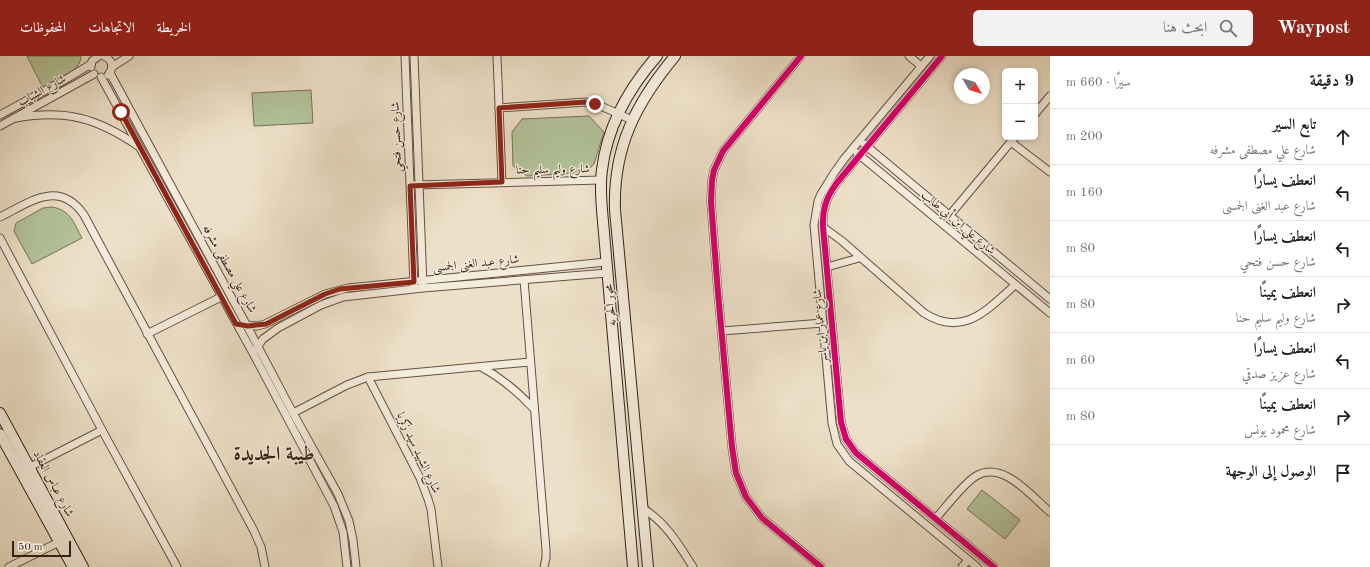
<!DOCTYPE html>
<html lang="ar">
<meta charset="utf-8">
<style>
body{margin:0;font-family:"Old Standard TT",Amiri,serif;background:#f2f2f2;color:#202124;direction:rtl}
.controls{position:absolute;right:12px;top:12px;display:grid;overflow:hidden;border-radius:6px;box-shadow:0 2px 6px #0003}
.controls button{width:36px;height:36px;display:grid;place-items:center;padding:0;border:0;border-bottom:1px solid #e0e0e0;background:#fff;color:#202124;font:20px sans-serif}
.compass{position:absolute;left:954px;top:12px;width:36px;height:36px;border-radius:50%;background:#fff;box-shadow:0 2px 6px #0003;rotate:128deg}
.scale{position:absolute;left:12px;bottom:10px;width:59px;box-sizing:border-box;padding-left:4px;border:2px solid #372015;border-top:0;font-size:11px;line-height:14px;white-space:nowrap;color:#372015;-webkit-text-stroke:3px #f3ebdb;paint-order:stroke}
.stop{position:absolute;width:12px;height:12px;margin:-9px;border:3px solid #8f2418;border-radius:50%;background:#fff}
.stop.end{background:#8f2418;border-color:#fff;box-shadow:0 1px 4px #0008}
.list{margin:0;padding:0;list-style:none}
h2{display:flex;justify-content:space-between;align-items:center;height:52px;margin:0;padding:0 16px;font-size:17px}
h2 small{font-size:13px;font-weight:400;color:#757577}
.list li{display:grid;grid-template-columns:26px 1fr auto;gap:12px;align-items:center;box-sizing:border-box;height:56px;padding:0 16px;border-top:1px solid #e0e0e0}
.list b{display:block;font-size:15px;white-space:nowrap}
.list p{margin:0;font-size:13px;white-space:nowrap;color:#757577}
.list em{font-size:13px;font-style:normal;color:#757577}
.icon{flex:none;width:22px;height:22px;fill:none;stroke:currentColor;stroke-width:2;stroke-linecap:round;stroke-linejoin:round}
.map{position:relative;flex:none;width:1050px;height:511px;overflow:hidden;direction:ltr}
header{display:flex;align-items:center;gap:24px;box-sizing:border-box;height:56px;padding:0 20px;background:#8f2418;color:#fff}
header strong{font-size:19px}
nav{display:flex;gap:22px;margin-inline-start:auto;font-size:14px}
.search{width:280px;height:36px;background:#f2f2f2;display:flex;align-items:center;gap:10px;box-sizing:border-box;padding:0 14px;border-radius:6px;color:#757577;font-size:15px}
main{display:flex}
aside{flex:1;background:#fff}
.map>svg:first-child{display:block}
</style>
<header>
<strong>Waypost</strong>
<div class="search"><svg class="icon" aria-label="search" viewBox="0 0 24 24"><circle cx="10" cy="10" r="6"/><path d="M15 15l6 6"/></svg>ابحث هنا</div>
<nav><a>الخريطة</a><a>الاتجاهات</a><a>المحفوظات</a></nav>
</header>
<main>
<aside>
<h2>9 دقيقة<small>سيرًا · 660 m</small></h2>
<ul class="list">
<li><svg class="icon" aria-label="ahead" viewBox="0 0 24 24"><path d="M12 20V5M6 11l6-6 6 6"/></svg><div><b>تابع السير</b><p>شارع علي مصطفى مشرفه</p></div><em>200 m</em></li>
<li><svg class="icon" aria-label="left" viewBox="0 0 24 24"><path d="M17 20v-9H6M10 6l-5 5 5 5"/></svg><div><b>انعطف يسارًا</b><p>شارع عبد الغنى الجمسى</p></div><em>160 m</em></li>
<li><svg class="icon" aria-label="left" viewBox="0 0 24 24"><path d="M17 20v-9H6M10 6l-5 5 5 5"/></svg><div><b>انعطف يسارًا</b><p>شارع حسن فتحي</p></div><em>80 m</em></li>
<li><svg class="icon" aria-label="right" viewBox="0 0 24 24"><path d="M7 20v-9h11M14 6l5 5-5 5"/></svg><div><b>انعطف يمينًا</b><p>شارع وليم سليم حنا</p></div><em>80 m</em></li>
<li><svg class="icon" aria-label="left" viewBox="0 0 24 24"><path d="M17 20v-9H6M10 6l-5 5 5 5"/></svg><div><b>انعطف يسارًا</b><p>شارع عزيز صدقي</p></div><em>60 m</em></li>
<li><svg class="icon" aria-label="right" viewBox="0 0 24 24"><path d="M7 20v-9h11M14 6l5 5-5 5"/></svg><div><b>انعطف يمينًا</b><p>شارع محمود يونس</p></div><em>80 m</em></li>
<li><svg class="icon" aria-label="arrive" viewBox="0 0 24 24"><path d="M6 21V4h12l-3 4 3 4H6"/></svg><div><b>الوصول إلى الوجهة</b></div></li>
</ul>
</aside>
<div class="map">
<svg width="1050" height="511" viewBox="0 0 1050 511">
<rect width="100%" height="100%" fill="#ede0c8"/>
<filter id="stains"><feTurbulence type="fractalNoise" baseFrequency=".005" numOctaves="4"/><feColorMatrix values="0 0 0 0 .2 0 0 0 0 .09 0 0 0 0 .02 0 0 0 .5 -.17"/></filter>
<radialGradient id="worn" r=".72"><stop offset=".6" stop-color="#630" stop-opacity="0"/><stop offset="1" stop-color="#630" stop-opacity=".3"/></radialGradient>
<g fill="#b3c39a" stroke="#757258">
<path d="M27 0H81C81 16 56 25 43 32Z"/>
<path d="M311 34 313 67 254 70 252 37Z"/>
<path d="M589 60 604 76 594 108 588 114 579 117 527 120 513 110 512 76 522 63Z"/>
<path d="M51 151C70 153 74 167 82 182L32 208 14 175 16 167 43 152Z"/>
<path d="M982 434 1020 464 1005 483 967 453Z"/>
</g>
<g fill="none" stroke-linecap="round" stroke-linejoin="round">
<g stroke="#645042" stroke-width="9">
<g id="street">
<path d="M104 0C113 4 114 12 108 19"/>
<path d="M405 0 414 230"/>
<path d="M414 0 423 230"/>
<path d="M497 0 502 126"/>
<path d="M801 0 723 95 714 114 712 124 711 146 718 237 732 391 736 417 746 441 762 462 821 511"/>
<path d="M909 0 921 10"/>
<path d="M930 0 844 103 834 117 821 138 818 145 814 169 832 367 837 388 849 405 977 511"/>
<path d="M942 0 836 128C826 142 822 154 823 171L841 366 846 383 856 397 994 511"/>
<path d="M91 11 92 5 99 0"/>
<path d="M112 11 129 0"/>
<path d="M110 17 247 270 293 357 338 438 349 465 353 484 356 511"/>
<path d="M101 21 254 299 334 450 343 476 347 511"/>
<path d="M499 52 586 46 603 51 632 64"/>
<path d="M1035 58 1050 40"/>
<path d="M0 59 68 22 91 8"/>
<path d="M16 62C65 53 97 62 138 90"/>
<path d="M0 70 94 18"/>
<path d="M1011 86 1050 116"/>
<path d="M864 88 1050 243"/>
<path d="M857 97 1050 257"/>
<path d="M414 129 601 124"/>
<path d="M949 160 1015 81"/>
<path d="M0 161C30 146 59 123 84 159L254 475 261 491 265 511"/>
<path d="M823 171 842 185 924 257C963 282 987 254 1015 229"/>
<path d="M0 182 102 374 177 511"/>
<path d="M827 211 859 202"/>
<path d="M524 224 546 494V502L544 511"/>
<path d="M244 269 257 270 265 268 325 238 348 232 606 206"/>
<path d="M722 275 823 267"/>
<path d="M147 278 221 241"/>
<path d="M256 293 263 283 278 272 321 249 343 241 423 232 607 217"/>
<path d="M481 311C502 322 518 336 534 353"/>
<path d="M368 321 420 422 428 443 431 453 438 511"/>
<path d="M293 357 347 329 368 321 530 306"/>
<path d="M26 413 102 374"/>
<path d="M642 452C666 466 679 489 693 511"/>
<path d="M936 462C946 451 964 427 976 420 1003 404 1031 440 1050 456"/>
<path d="M9 511 59 486"/>
<path d="M962 511 968 504"/>
</g>
</g>
<g stroke="#372015" stroke-width="12">
<g id="secondary">
<path d="M0 357 83 511"/>
<path d="M0 378 73 511"/>
<path d="M633 511 602 154C601 141 600 127 602 114 607 71 629 32 657 0"/>
<path d="M648 511 615 154C613 91 636 47 675 0"/>
</g>
</g>
<use href="#street" stroke="#f3ebdb" stroke-width="7"/>
<use href="#secondary" stroke="#f3ebdb" stroke-width="10"/>
<g stroke="#f3ebdb" stroke-width="8">
<g id="cycleway">
<path d="M801 0 723 95 714 114 712 124 711 146 718 237 732 391 736 417 746 441 762 462 821 511"/>
<path d="M942 0 836 128C826 142 822 154 823 171L841 366 846 383 856 397 994 511"/>
</g>
</g>
<use href="#cycleway" stroke="#d6006c" stroke-width="6"/>
</g>
<g fill="none" stroke-linecap="round" stroke-linejoin="round">
<path stroke="#8f2418" stroke-width="5" d="M121 56 236 268 248 270 266 268 325 238 340 233 414 226 410 130 502 126 499 52 586 46 595 48"/>
</g>
<g text-anchor="middle" dominant-baseline="central" stroke-width="3" stroke-linejoin="round" paint-order="stroke">
<g font-size="12" fill="#372015" stroke="#f3ebdb">
<text transform="translate(42 35) rotate(-29)">شارع الشباب</text>
<text transform="translate(397 81) rotate(-92)">شارع حسن فتحي</text>
<text transform="translate(553 114) rotate(-1)">شارع وليم سليم حنا</text>
<text transform="translate(958 167) rotate(40)">شارع علي ابن أبي طالب</text>
<text transform="translate(476 208) rotate(-6)">شارع عبد الغنى الجمسى</text>
<text transform="translate(229 213) rotate(61)">شارع علي مصطفى مشرفه</text>
<text transform="translate(611 249) rotate(-95)">محور الحريه</text>
<text transform="translate(821 270) rotate(-95)">شارع عمار ابن ياسر</text>
<text transform="translate(418 397) rotate(65)">شارع الشهيد سيد زكريا</text>
<text transform="translate(53 428) rotate(62)">شارع عباس العقاد</text>
</g>
<g font-size="20" font-weight="bold" fill="#372015" stroke="#f3ebdb">
<text x="274" y="399">طيبة الجديدة</text>
</g>
</g>
<rect width="100%" height="100%" filter="url(#stains)"/>
<rect width="100%" height="100%" fill="url(#worn)"/>
</svg>
<div class="controls">
<button>+</button>
<button>−</button>
</div>
<svg class="compass" viewBox="-18 -18 36 36"><path d="M0-13l5 13h-10z" fill="#e53935"/><path d="M0 13l5-13h-10z" fill="#757577"/></svg>
<div class="scale">50 m</div>
<div class="stop" style="left:121px;top:56px"></div>
<div class="stop end" style="left:595px;top:48px"></div>
</div>
</main>
